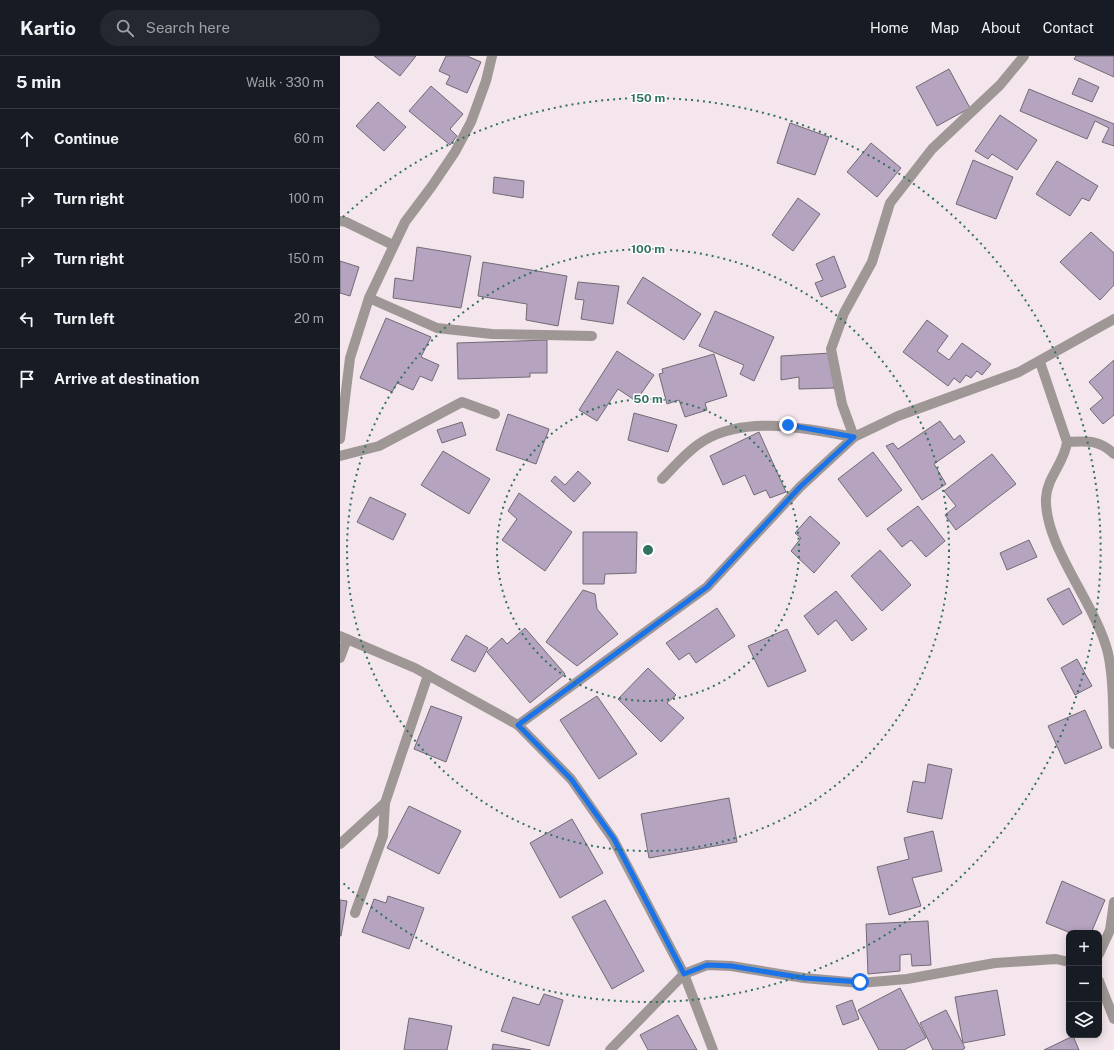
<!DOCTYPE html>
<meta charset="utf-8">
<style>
body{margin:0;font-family:"Public Sans",sans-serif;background:#242831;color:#f1f3f6}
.controls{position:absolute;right:12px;bottom:12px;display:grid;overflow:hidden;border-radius:8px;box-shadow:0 2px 10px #0003}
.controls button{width:36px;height:36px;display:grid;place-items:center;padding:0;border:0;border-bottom:1px solid #363941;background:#171b24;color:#f1f3f6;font:20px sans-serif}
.stop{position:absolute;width:12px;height:12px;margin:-9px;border:3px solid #1a73e8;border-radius:50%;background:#fff}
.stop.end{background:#1a73e8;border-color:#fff;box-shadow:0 1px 4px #0008}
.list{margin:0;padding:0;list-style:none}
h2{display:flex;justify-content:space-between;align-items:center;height:52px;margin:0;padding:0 16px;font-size:17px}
h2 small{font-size:13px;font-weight:400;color:#9ea1a6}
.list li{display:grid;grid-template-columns:26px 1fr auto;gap:12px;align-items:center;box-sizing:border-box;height:60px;padding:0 16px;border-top:1px solid #363941}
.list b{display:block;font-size:15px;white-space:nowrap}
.list em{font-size:13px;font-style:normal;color:#9ea1a6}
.icon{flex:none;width:22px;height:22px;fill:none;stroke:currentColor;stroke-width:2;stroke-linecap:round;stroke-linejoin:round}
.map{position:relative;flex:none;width:774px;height:994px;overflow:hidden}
header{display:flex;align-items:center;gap:24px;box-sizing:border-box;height:56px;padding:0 20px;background:#171b24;border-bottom:1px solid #363941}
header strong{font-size:19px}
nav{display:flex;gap:22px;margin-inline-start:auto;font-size:14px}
.search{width:280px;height:36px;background:#242831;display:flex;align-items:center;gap:10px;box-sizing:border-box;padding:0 14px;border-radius:22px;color:#9ea1a6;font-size:15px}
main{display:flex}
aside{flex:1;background:#171b24}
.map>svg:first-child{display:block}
</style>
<header>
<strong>Kartio</strong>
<div class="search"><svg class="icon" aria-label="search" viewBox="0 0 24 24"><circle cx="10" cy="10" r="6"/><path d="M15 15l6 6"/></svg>Search here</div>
<nav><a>Home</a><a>Map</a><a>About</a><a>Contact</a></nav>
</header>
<main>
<aside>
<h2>5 min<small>Walk · 330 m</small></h2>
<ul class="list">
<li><svg class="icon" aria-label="ahead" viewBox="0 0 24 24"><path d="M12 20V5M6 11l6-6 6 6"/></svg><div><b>Continue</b></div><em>60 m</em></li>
<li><svg class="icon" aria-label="right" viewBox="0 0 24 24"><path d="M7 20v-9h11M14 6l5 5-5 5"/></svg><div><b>Turn right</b></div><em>100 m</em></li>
<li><svg class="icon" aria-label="right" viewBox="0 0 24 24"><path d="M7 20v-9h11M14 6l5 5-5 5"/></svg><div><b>Turn right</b></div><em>150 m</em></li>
<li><svg class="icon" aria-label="left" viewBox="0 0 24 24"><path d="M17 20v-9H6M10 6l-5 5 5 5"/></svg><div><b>Turn left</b></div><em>20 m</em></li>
<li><svg class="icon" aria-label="arrive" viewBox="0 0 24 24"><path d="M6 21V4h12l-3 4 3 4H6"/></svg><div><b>Arrive at destination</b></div></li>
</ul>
</aside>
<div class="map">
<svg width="774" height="994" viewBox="0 0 774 994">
<rect width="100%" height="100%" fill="#f4e6ec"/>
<g fill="#b5a3bf" stroke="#716b75">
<path d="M34 0H76L60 20Z"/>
<path d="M106 0H127L141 6 127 37 106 28 110 20 99 15Z"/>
<path d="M736 0H774V21L734 3Z"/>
<path d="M609 13 630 52 597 70 576 31Z"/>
<path d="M739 22 759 31 752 46 732 38Z"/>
<path d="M91 30 123 58 110 73 117 80 110 89 69 55Z"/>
<path d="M689 33 774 68V90L762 86 769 72 755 65 747 83 680 55Z"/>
<path d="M38 46 66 71 44 95 16 70Z"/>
<path d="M660 59 697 84 677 114 652 98 648 103 635 95Z"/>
<path d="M450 67 489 81 475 119 437 107Z"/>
<path d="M531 87 561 112 537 141 507 116Z"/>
<path d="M633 104 673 121 656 163 616 148Z"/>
<path d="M717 105 758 130 749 145 742 142 730 160 696 138Z"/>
<path d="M154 121 184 125 183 142 153 137Z"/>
<path d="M458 142 480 158 453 195 432 179Z"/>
<path d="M751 176 774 197V229L760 244 720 206Z"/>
<path d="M77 191 131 200 121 252 53 242 55 222 73 225Z"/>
<path d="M494 200 506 231 481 241 475 227 483 224 476 208Z"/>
<path d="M0 205 19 211 10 240 0 237Z"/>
<path d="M143 206 227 220 218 270 186 264 187 248 138 240Z"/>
<path d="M303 221 361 258 344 284 287 247Z"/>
<path d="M238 226 279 230 273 268 241 263 244 244 235 243Z"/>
<path d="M375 255 434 281 414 325 400 318 404 309 359 290Z"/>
<path d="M46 262 91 281 81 301 99 309 92 325 80 320 73 334 57 327 52 336 20 322Z"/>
<path d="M587 264 608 280 597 295 609 304 622 287 651 308 642 319 637 315 631 322 626 319 620 327 614 322 608 330 563 296Z"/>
<path d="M207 284V317H190V321L118 323 117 287Z"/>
<path d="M277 295 314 319 296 345 278 333 257 365 239 354Z"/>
<path d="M491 297 494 332 459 333V321L441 324V300Z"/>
<path d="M374 298 387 340 365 347 367 354 345 361 339 344 327 348 319 318 323 317 322 313Z"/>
<path d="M774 304V359L763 368 750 353 763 342 749 326Z"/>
<path d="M294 357 337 369 328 396 288 384Z"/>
<path d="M168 358 209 373 196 408 156 394Z"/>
<path d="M600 365 614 384 620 379 625 386 594 408 606 428 582 444 546 390 553 387 558 393Z"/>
<path d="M122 366 126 379 102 387 97 374Z"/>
<path d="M419 376 446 436 430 442 426 434 414 439 405 419 383 429 370 400Z"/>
<path d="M103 395 150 423 129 458 81 429Z"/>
<path d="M533 396 562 434 527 461 498 423Z"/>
<path d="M652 398 676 428 616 474 605 459 616 450 604 435Z"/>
<path d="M238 415 251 427 234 446 211 425 215 420 225 429Z"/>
<path d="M179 437 232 476 205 515 162 484 177 463 168 455Z"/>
<path d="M30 441 66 458 53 484 17 466Z"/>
<path d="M578 450 605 485 586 501 571 484 562 491 547 473Z"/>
<path d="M470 460 500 487 474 517 451 495 461 482 455 477Z"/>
<path d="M243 476H297L296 517 265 518 264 528H243Z"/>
<path d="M689 484 697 501 667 514 660 497Z"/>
<path d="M540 494 571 529 542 555 511 520Z"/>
<path d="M729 532 742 557 723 569 707 543Z"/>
<path d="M243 534 255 538 257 553 278 578 237 610 206 586Z"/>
<path d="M496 535 527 573 512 585 496 564 478 579 464 560Z"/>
<path d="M377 552 395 580 356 607 349 597 339 604 326 587Z"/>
<path d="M185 572 225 618 190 647 147 596 162 582 167 588Z"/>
<path d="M447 573 466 615 428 631 408 590Z"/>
<path d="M126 579 148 592 135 616 111 604Z"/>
<path d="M737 603 752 630 735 639 721 612Z"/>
<path d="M308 612 336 639 327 647 344 662 321 686 278 643Z"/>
<path d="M257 640 297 698 259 723 220 664Z"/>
<path d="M91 650 122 661 106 706 74 693Z"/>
<path d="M745 654 762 692 725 708 708 670Z"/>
<path d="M588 708 612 713 602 763 567 756 573 725 585 727Z"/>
<path d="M389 742 397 786 309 802 301 758Z"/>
<path d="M69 750 121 775 99 818 47 792Z"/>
<path d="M232 763 263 817 220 842 190 787Z"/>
<path d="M593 775 602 815 572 822 581 850 549 859 537 811 569 803 564 782Z"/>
<path d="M722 825 765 844 751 877H731L706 867Z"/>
<path d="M48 840 84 852 69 893 22 876 34 843 46 847Z"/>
<path d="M0 844 7 845 1 880H0Z"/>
<path d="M265 844 304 915 272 933 232 861Z"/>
<path d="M588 865 591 909 572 910 571 898 560 899V915L528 918 526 868Z"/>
<path d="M560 932 586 982 564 994H539L518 954Z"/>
<path d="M657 934 665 979 623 987 615 941Z"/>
<path d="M204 938 223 944 209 990 161 975 173 941 199 949Z"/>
<path d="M512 944 519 963 503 969 496 950Z"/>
<path d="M606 954 625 992 622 994H593L580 967Z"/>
<path d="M338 959 357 994H308L300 979Z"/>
<path d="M69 962 112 970 107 994H64Z"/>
<path d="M733 980 739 994H704Z"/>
<path d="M153 988 191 994H152Z"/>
</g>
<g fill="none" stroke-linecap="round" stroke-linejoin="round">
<g stroke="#9e9796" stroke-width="10">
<path d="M0 165 6 166 53 189"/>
<path d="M29 242 97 272 152 278 252 280"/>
<path d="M700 306 727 386C725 406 707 421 706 442 704 490 756 548 768 597 774 625 773 658 774 688"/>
<path d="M514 381 502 348 491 293 504 257 532 206 550 147 592 93 660 29 684 0"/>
<path d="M0 383 10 302 29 242 65 166 92 130 115 96 131 66 146 25 152 0"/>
<path d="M727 386C746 385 759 383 774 398"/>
<path d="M0 400 39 390 122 346 155 358"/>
<path d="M322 423C335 410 349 393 365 384 409 359 467 373 514 381"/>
<path d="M0 602 7 583"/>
<path d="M178 669 367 531 460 431 514 381 558 360 679 316 774 263"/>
<path d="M0 788 45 747"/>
<path d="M15 857 43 780 45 747 88 619"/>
<path d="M759 898 770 874 774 846"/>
<path d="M759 925 774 963"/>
<path d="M270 994 344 918 367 909 391 910 464 922 520 927 567 923 655 907 716 903 729 906"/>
</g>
<path stroke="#9e9796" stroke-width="10" d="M0 580 75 612 178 669 231 723 273 783 344 918 373 994"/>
</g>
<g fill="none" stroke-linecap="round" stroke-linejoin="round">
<path stroke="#1a73e8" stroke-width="5" d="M448 369 514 381 460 431 367 531 178 669 231 723 274 783 344 918 367 909 391 910 464 922 520 926"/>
</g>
<g fill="none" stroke="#307160" stroke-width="2" stroke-dasharray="2 4">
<circle cx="308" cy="494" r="151"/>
<circle cx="308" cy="494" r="301"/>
<path d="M3 161A452 452 0 1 1 3 827"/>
</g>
<circle cx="308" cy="494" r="6" fill="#307160" stroke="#fff" stroke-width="2"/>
<g font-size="12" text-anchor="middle" font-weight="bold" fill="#307160" stroke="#fff" stroke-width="3" stroke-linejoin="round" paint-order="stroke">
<text x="308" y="46">150 m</text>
<text x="308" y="197">100 m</text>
<text x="308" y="347">50 m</text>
</g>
</svg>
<div class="controls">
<button>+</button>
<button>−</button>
<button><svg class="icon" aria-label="layers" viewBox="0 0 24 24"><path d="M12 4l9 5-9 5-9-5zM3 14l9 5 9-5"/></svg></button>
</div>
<div class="stop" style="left:520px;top:926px"></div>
<div class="stop end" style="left:448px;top:369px"></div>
</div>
</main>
